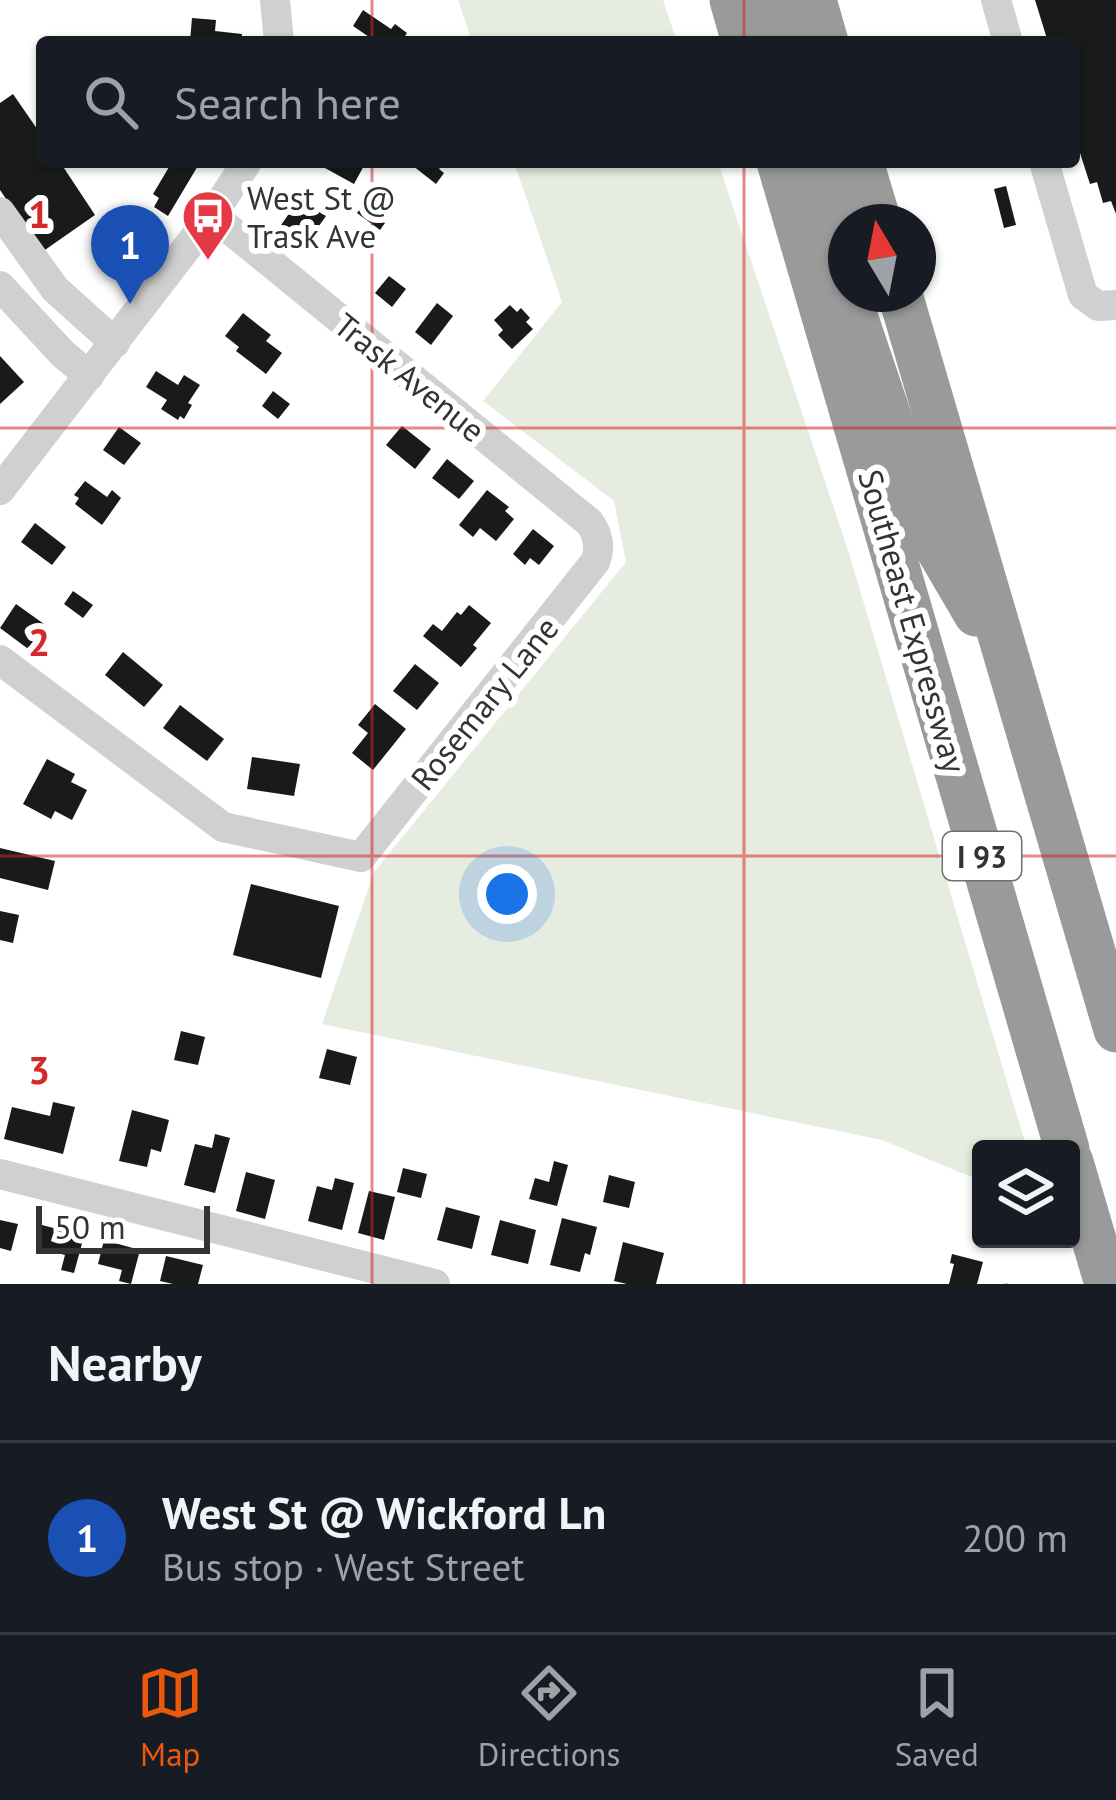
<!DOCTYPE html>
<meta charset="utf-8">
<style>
body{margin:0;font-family:"PT Sans",sans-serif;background:#20242c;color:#f1f3f6}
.controls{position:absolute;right:36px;bottom:36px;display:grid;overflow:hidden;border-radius:12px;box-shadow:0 3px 9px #0004}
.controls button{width:108px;height:108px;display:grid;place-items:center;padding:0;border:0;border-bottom:3px solid #363941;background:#171b24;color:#f1f3f6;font:60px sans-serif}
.compass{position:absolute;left:828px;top:204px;width:108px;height:108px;border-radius:50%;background:#171b24;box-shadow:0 3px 9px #0004;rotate:350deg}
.scale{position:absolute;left:36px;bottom:30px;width:174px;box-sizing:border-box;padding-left:12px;border:6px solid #333;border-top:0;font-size:33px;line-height:42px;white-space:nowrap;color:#333;-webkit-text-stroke:9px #fff;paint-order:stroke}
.you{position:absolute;left:507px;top:894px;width:42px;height:42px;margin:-30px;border:9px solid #fff;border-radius:50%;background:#1a73e8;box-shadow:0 0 0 18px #1a73e833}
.badge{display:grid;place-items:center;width:78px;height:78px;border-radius:50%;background:#ea580c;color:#fff;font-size:39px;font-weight:700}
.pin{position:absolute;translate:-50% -99px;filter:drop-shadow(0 3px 6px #0008)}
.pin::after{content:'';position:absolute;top:63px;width:42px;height:36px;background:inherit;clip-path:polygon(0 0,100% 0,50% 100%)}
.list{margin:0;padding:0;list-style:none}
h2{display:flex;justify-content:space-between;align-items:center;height:156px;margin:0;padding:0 48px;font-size:51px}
h2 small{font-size:39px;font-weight:400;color:#9ea1a6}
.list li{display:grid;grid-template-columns:78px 1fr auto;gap:36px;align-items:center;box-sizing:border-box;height:192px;padding:0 48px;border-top:3px solid #363941}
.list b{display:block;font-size:45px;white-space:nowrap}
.list p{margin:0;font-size:39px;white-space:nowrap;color:#9ea1a6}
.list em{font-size:39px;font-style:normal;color:#9ea1a6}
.icon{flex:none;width:66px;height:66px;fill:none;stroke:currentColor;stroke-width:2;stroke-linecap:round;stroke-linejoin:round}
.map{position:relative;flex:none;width:1116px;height:1284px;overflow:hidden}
.search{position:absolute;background:#171b24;box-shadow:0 3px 9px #0004;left:36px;right:36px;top:36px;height:132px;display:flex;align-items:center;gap:30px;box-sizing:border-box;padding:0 42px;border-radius:12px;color:#9ea1a6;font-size:45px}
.sheet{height:348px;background:#171b24}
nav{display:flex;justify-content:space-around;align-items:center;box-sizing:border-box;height:168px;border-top:3px solid #363941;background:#171b24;font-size:33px;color:#9ea1a6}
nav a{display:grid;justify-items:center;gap:6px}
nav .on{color:#ea580c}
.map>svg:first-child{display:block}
</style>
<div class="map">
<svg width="1116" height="1284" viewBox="0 0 1116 1284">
<rect width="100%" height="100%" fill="#fff"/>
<g fill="#e6ecdf">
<path d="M458 0H663L677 42H472Z"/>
<path d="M514 162H718L848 550 1027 1149H981V1181L882 1140 322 1024 374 872 626 562 614 501 483 401 562 302Z"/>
</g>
<g fill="#1a1a1a">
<path d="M1035 0H1116V214L1111 201 1103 203 1097 182 1090 184 1080 153 1074 155V42H1048Z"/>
<path d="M363 10 391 29 395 24 407 33 401 42H382L377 39 375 41 353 26Z"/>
<path d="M192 18 216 20 215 31 242 34 241 42 190 41Z"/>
<path d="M13 94 42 136V162H60L95 215 42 252 0 190V103Z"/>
<path d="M172 162 199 164 168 216 154 207 159 198 153 194Z"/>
<path d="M314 162H366L354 184Z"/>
<path d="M408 162H445L439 169 444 173 436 184Z"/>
<path d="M1006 186 1016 225 1004 228 994 189Z"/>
<path d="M369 197 386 209 379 219 385 223 380 230 357 213Z"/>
<path d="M300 198 326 216 307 243 281 225Z"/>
<path d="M389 276 406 289 392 307 375 293Z"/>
<path d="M437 303 453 316 431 345 415 332Z"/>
<path d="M510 305 517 312 521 308 530 318 526 322 533 329 512 349 498 335 503 330 494 320Z"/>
<path d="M243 313 271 335 266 341 282 353 266 374 236 351 239 347 225 336Z"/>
<path d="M0 356 24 382 0 404Z"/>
<path d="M156 371 178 385 184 375 200 385 188 403 192 405 184 419 180 416 178 420 161 409 167 400 146 387Z"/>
<path d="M273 391 290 404 278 419 262 406Z"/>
<path d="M402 426 431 449 415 469 386 445Z"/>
<path d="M119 427 141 443 124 465 103 450Z"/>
<path d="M447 459 474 481 459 499 432 478Z"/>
<path d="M85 481 107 497 112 490 121 498 102 525 75 504 79 498 74 495Z"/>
<path d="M487 490 509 507 505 511 514 519 496 541 480 528 473 537 459 525Z"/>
<path d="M35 523 66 547 52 565 21 542Z"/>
<path d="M533 529 554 546 539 565 530 558 525 565 513 554Z"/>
<path d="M73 591 93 605 83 618 64 604Z"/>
<path d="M16 604 44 624 33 639 41 645 35 654 0 628Z"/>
<path d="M469 605 491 623 473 645 477 648 461 667 423 636 433 624 442 631 457 612 461 615Z"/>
<path d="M123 652 163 685 144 707 105 675Z"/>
<path d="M415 664 439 683 417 710 393 691Z"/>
<path d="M375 704 406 729 373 770 352 753 368 733 358 725Z"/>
<path d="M180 705 224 739 207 761 163 728Z"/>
<path d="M252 757 300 764 294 796 247 789Z"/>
<path d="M47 759 75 774 71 782 87 790 72 820 55 811 51 819 23 804Z"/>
<path d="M0 848 55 861 48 890 0 878Z"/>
<path d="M251 884 339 906 321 978 233 955Z"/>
<path d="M0 911 19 915 13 943 0 940Z"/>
<path d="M181 1031 205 1037 198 1065 174 1060Z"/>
<path d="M327 1049 357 1057 350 1085 319 1078Z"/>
<path d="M53 1102 75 1107 63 1154 4 1139 12 1107 50 1116Z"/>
<path d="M132 1110 169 1120 161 1152 151 1149 147 1167 119 1161Z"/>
<path d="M215 1134 230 1138 215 1193 184 1185 195 1144 212 1148Z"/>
<path d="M554 1161 568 1165 557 1206 529 1199 535 1178 549 1182Z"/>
<path d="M403 1168 427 1174 421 1198 397 1192Z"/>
<path d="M246 1172 275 1180 265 1219 236 1211Z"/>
<path d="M609 1175 635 1182 629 1208 603 1202Z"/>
<path d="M335 1178 354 1183 342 1230 308 1221 317 1186 332 1190Z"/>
<path d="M369 1191 395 1197 384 1240 358 1233Z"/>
<path d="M446 1207 480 1216 472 1249 437 1240Z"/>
<path d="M562 1218 597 1227 590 1255 585 1253 580 1272 550 1265Z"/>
<path d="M0 1220 18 1224 11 1251 0 1248Z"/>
<path d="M500 1220 536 1230 528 1264 491 1255Z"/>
<path d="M42 1225 84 1236 74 1273 61 1270 65 1255 37 1248Z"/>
<path d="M104 1240 140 1250 131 1284 119 1281 122 1270 98 1264Z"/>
<path d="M623 1242 664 1253 656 1284H627L614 1281Z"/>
<path d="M952 1254 983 1262 977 1284H949L954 1264 950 1263Z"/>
<path d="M166 1256 203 1265 198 1284H173L160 1281Z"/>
</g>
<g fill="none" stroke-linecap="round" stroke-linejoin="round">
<path stroke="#cdcdcd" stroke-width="4.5" stroke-dasharray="6 6" stroke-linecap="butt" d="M1006 1283V1284"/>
<g stroke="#d0d0d0" stroke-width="30">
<path d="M275 0 279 42"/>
<path d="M996 0 1008 42"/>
<path d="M1044 162 1083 295 1098 306 1116 305"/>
<path d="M0 212 55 289 115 343"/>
<path d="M0 286 62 353 89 376"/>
<path d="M0 490 212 215 247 162"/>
<path d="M0 660 223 827 361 857 595 562C601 548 598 534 589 522L212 215"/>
<path d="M0 1174 435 1284"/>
</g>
<g stroke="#9a9a9a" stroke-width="45">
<path d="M732 0 744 42"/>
<path d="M778 0 790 42"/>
<path d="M814 0 826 42"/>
<path d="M779 162 1067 1149"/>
<path d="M823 162 846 242"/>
<path d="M861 162 879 222"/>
<path d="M900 294 1116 1030"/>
<path d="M849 298 928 532 976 614"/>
<path d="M1071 1162 1107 1284"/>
</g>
</g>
<path fill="none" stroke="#d62828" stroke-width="3" stroke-opacity="0.55" d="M372 0V42M744 0V42M372 162V1284M744 162V1284M0 428H1116M0 856H1116"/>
<defs>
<g id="bus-pin" transform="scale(2.7)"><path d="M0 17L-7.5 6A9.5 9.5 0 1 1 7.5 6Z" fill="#e63946" stroke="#fff"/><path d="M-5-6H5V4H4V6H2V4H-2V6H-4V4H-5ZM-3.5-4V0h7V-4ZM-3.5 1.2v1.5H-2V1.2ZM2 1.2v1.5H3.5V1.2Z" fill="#fff"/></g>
</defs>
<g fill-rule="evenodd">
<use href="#bus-pin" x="208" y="216"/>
</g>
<g text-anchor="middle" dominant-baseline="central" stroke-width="12" stroke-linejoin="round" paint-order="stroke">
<rect fill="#fff" stroke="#707070" stroke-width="3" x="943" y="832" width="78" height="48" rx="9"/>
<g font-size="30" font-weight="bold" fill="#333">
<text x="982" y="856">I 93</text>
</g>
<g font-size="33" fill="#333" stroke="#fff" text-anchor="start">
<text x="247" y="197">West St @<tspan x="247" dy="38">Trask Ave</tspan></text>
</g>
<g font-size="33" fill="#333" stroke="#fff">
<text transform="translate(410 377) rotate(39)">Trask Avenue</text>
<text transform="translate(913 621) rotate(74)">Southeast Expressway</text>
<text transform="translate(484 703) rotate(-51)">Rosemary Lane</text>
</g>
</g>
<g font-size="39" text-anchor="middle" font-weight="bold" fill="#d62828" stroke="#fff" stroke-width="12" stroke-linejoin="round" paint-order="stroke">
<text x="39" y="228">1</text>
<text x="39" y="656">2</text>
<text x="39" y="1084">3</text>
</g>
</svg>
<div class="controls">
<button><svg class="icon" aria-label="layers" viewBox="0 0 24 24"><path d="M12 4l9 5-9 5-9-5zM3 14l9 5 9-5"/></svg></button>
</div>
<svg class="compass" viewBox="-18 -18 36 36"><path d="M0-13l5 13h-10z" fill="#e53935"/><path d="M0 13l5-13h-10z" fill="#9ea1a6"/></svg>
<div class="scale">50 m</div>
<div class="you"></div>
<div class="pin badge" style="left:130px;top:304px;background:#1a4fb4">1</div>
<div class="search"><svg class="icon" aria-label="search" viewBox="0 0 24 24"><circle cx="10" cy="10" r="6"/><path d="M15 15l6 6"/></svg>Search here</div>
</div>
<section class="sheet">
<h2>Nearby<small></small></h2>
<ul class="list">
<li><span class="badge" style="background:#1a4fb4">1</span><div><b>West St @ Wickford Ln</b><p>Bus stop · West Street</p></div><em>200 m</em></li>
</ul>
</section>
<nav>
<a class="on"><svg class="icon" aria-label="map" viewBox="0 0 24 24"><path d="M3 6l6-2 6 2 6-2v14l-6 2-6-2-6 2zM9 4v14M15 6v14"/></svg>Map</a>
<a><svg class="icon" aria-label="directions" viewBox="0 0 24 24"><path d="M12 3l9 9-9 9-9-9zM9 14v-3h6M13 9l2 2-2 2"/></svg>Directions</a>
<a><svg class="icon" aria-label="saved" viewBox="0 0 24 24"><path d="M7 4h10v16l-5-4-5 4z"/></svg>Saved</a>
</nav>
